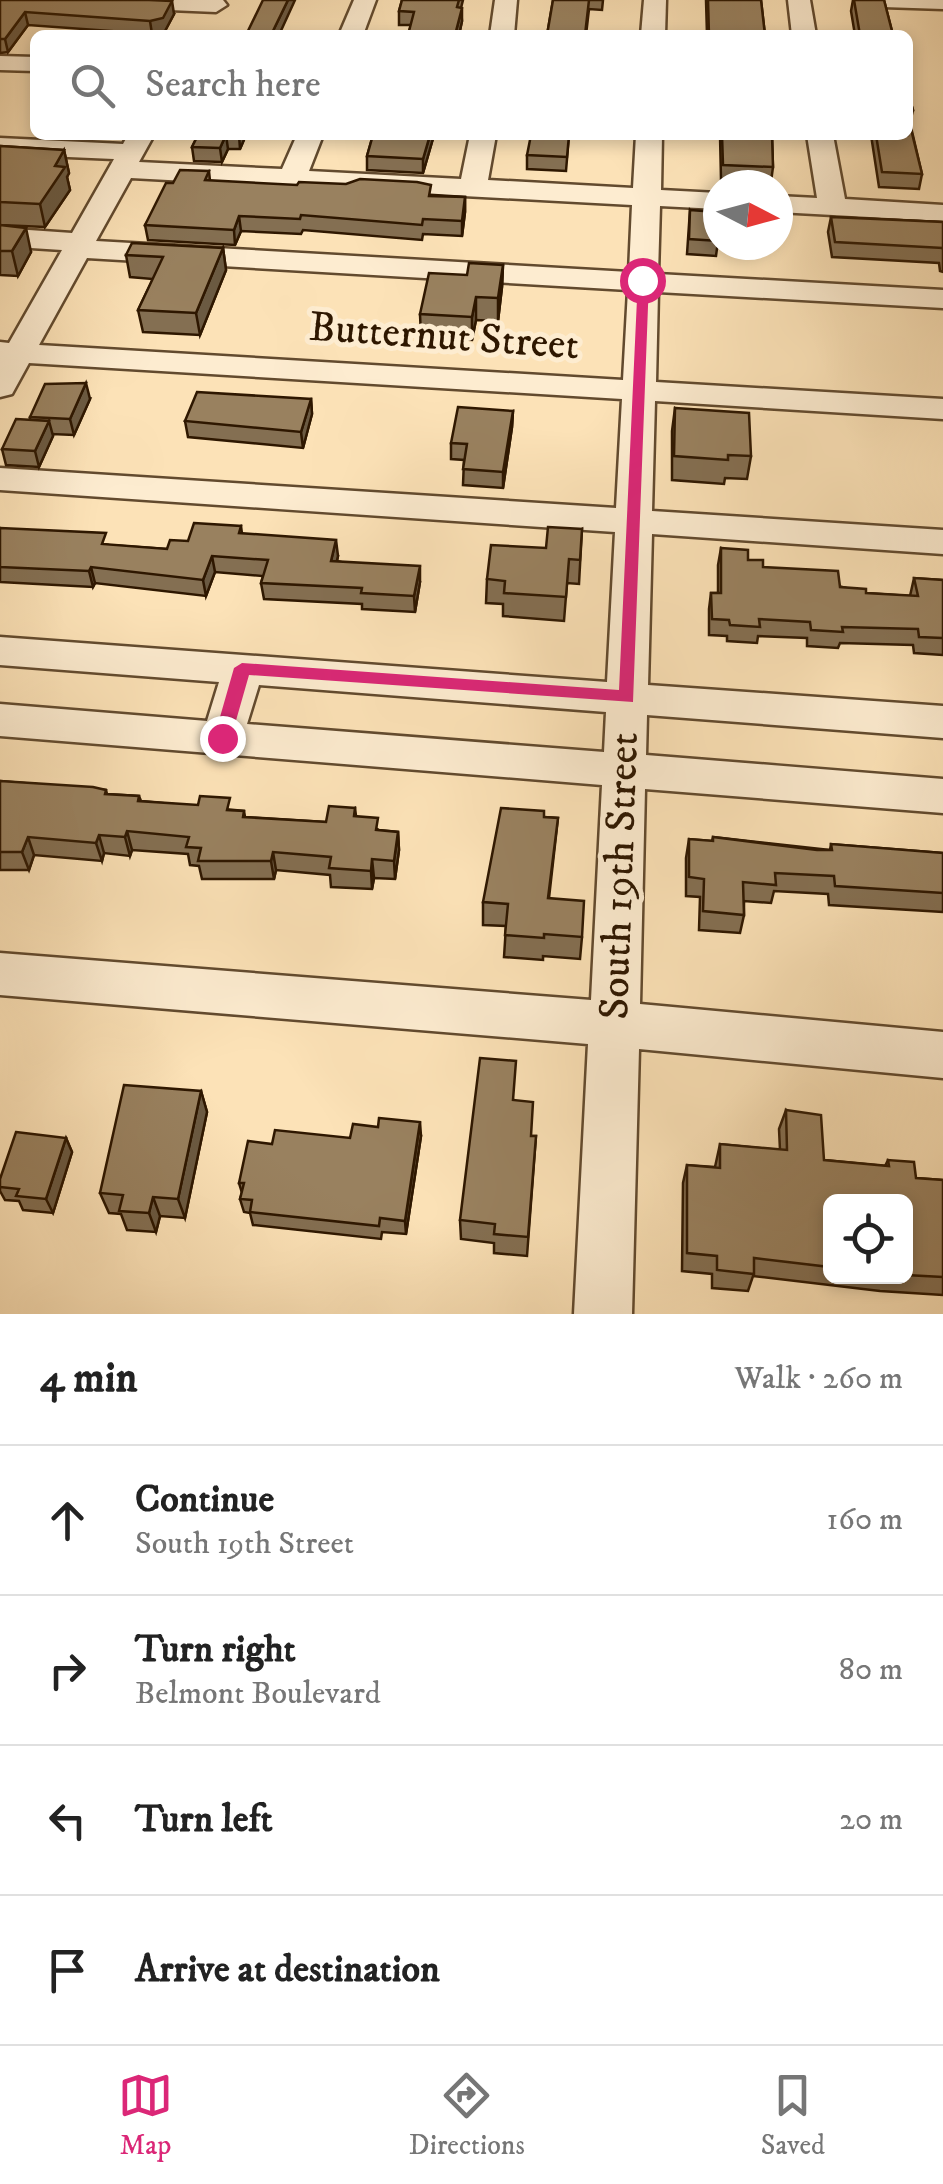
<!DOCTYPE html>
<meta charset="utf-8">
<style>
body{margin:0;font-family:"IM FELL DW Pica",serif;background:#f6f6f6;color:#222}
.controls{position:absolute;right:30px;bottom:30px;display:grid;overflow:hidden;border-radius:15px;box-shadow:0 5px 15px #0003}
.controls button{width:90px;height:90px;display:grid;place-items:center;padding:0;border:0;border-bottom:2px solid #e0e0e0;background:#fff;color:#222;font:50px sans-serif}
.compass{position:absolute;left:703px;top:170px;width:90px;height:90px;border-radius:50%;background:#fff;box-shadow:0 5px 15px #0003;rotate:96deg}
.stop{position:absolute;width:30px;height:30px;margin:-22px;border:8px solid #db2777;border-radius:50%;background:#fff}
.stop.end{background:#db2777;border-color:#fff;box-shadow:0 2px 10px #0008}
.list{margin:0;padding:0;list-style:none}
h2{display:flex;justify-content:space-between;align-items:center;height:130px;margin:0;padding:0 40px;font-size:42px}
h2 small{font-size:32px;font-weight:400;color:#767676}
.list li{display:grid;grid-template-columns:65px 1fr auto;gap:30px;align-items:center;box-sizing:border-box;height:150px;padding:0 40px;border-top:2px solid #e0e0e0}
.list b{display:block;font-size:38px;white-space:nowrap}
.list p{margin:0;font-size:32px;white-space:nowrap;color:#767676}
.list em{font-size:32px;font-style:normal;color:#767676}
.icon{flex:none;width:55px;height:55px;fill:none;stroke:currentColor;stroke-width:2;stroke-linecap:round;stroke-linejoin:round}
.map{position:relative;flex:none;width:943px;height:1314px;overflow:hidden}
.search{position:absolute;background:#fff;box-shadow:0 5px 15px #0003;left:30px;right:30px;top:30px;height:110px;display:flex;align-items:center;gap:25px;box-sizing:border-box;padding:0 35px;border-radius:15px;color:#767676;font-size:38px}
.sheet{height:730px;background:#fff}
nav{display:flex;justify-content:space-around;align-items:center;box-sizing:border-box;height:140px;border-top:2px solid #e0e0e0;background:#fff;font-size:28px;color:#767676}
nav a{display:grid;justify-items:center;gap:5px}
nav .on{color:#db2777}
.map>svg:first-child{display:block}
</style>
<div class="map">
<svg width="943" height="1314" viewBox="0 0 943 1314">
<rect width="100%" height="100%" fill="#fce2b7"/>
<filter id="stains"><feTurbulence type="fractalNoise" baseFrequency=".002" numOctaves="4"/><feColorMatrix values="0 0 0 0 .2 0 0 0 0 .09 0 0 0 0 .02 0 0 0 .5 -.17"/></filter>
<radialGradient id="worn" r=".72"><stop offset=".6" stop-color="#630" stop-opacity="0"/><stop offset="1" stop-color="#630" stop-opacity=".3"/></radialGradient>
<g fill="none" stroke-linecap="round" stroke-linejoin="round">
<g stroke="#624a2e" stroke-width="5">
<g id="minor">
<path d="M88 0H223L227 5 216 12 99 7Z"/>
<path d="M354 0H376L363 35H339Z"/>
<path d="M495 0H517L514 35H490Z"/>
<path d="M644 0H666L665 35H641Z"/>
<path d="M788 0H810L816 35H792Z"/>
<path d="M872 0H943V9L883 7Z"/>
<path d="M0 56 35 57V71L0 70Z"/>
<path d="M128 135H154L139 162 282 169 297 135H323L309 171 461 179 470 135H496L488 180 633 188 636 135H662L661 190 718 193V209L660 206 658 274 943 290V308L658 292 656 382 943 399V419L655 401 652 511 943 530V554L652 534 648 685 943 706V738L647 715 646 755 943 779V813L645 789 640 1004 943 1032V1078L639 1049 632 1314H574L588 1044 0 995V953L591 1000 602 785 0 736V704L207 721 219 682 0 665V637L607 682 615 532 0 490V468L616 508 622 399 29 363 12 394 0 397V342L9 343 62 250 0 246V228L72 233 114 159 0 154V138L123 144ZM131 178 632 205 629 272 96 241ZM87 258 628 290 623 380 39 345ZM259 685 606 712 604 752 247 724Z"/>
<path d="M807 135H833L845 199 943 205V221L778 212V196L817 198Z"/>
</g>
</g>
<use href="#minor" fill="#fdecd0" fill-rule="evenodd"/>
</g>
<g fill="#846f52" stroke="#2e1700" stroke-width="2.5" fill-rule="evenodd">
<path d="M0 0 174 14 165 31 152 34 28 25 8 52 0 53Z"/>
<path d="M402 0H463L461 8 462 21 459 35H408L411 25H399V11Z"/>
<path d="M553 0H603L602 10 589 9 586 35H547Z"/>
<path d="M706 0H761L765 35H707Z"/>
<path d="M853 0H884L893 35H855L851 11Z"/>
<path d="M908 93 913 110 910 123 922 174 919 189 879 187 871 135H908Z"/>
<path d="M198 135H246L240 149H228L222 162 194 161 192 147Z"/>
<path d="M373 135H434L423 173 367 170V156Z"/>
<path d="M569 135 566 171 527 169V155Z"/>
<path d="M720 135H772L773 167 771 182 721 179Z"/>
<path d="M0 146 64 150 69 173 67 177 70 190 45 227 0 225 31 252 18 276 0 275Z"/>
<path d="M209 171 210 181 465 197V212L462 236 423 234 422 240 303 230 301 234 241 231 235 245 148 240 145 225 173 183Z"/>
<path d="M690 210 718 241 716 256 687 254Z"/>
<path d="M831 217 943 222V272L940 271 939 263 832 257 828 232Z"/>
<path d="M223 248 226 270 200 335 143 332 138 310 153 279 130 277 126 255Z"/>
<path d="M503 265 502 287 498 321 476 320 472 340 421 337 420 314 467 275Z"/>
<path d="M90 399 74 435 52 434 53 436 39 467 6 465 2 449 30 420V417Z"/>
<path d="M311 399 312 414 303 448 188 437 185 421Z"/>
<path d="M675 408 751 456 747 479 725 478 724 484 672 480V431Z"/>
<path d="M513 411 512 427 503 488 463 485 464 460 451 459V443Z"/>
<path d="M241 526 242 534 338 556 337 561 420 582 415 612 362 609V604L264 599 261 583 263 576 215 572 206 596 95 583 93 587 0 582V528L109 545 167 549Z"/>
<path d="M582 529 579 584 567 583 564 621 503 616V604L486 603 487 579Z"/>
<path d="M721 548 763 567 866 593 910 596 914 578 943 580V655L914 653 913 645 840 643 838 648 807 646V638L758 636 757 643 727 641V636L709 635V609L711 593H718V565Z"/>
<path d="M0 781 106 790 107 794 139 796 141 801 244 811 245 817 326 822 355 808 356 816 379 830 398 832 399 850 395 879 374 878 372 889 331 887 330 875 276 870 274 879H202L199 866 190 865 188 854 132 850 130 856 104 853 102 861 34 855 29 870H0Z"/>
<path d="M544 817 558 818 549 898 582 937 580 959 543 956V960L504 957 506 926 483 925V902Z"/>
<path d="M713 837 830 850 831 844 943 853V912L829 905 828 894 774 891 771 903 744 901V915L740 933 699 930 700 897 686 896V858L689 839 712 841Z"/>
<path d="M201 1091 207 1112 185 1218 160 1216 156 1232 127 1230 121 1214 109 1213 100 1193Z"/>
<path d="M514 1101 531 1136H536L527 1256 494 1253V1243L461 1239 460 1220Z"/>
<path d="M786 1110 824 1160 885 1166 888 1160 916 1178 943 1180V1295L880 1291 753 1276 748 1291 712 1288V1274L682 1271 683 1183 687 1165 715 1167 720 1144 780 1150 779 1129ZM830 1202H906V1276H830Z"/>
<path d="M421 1136 406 1234 382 1232 381 1239 253 1225 250 1213 244 1212 240 1199 242 1193 239 1183 272 1144 350 1138Z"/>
<path d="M66 1138 72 1152 53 1213 23 1210 19 1201 5 1200 0 1191V1179Z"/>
</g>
<g fill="#6b5a42" stroke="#2e1700" stroke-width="2.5">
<path d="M288 0H295L279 35H271Z"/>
<path d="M172 1 174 14 165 31 152 34 150 21Z"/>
<path d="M462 8V21L459 35H455Z"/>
<path d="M25 12 28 25 8 52 5 39Z"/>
<path d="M226 135 228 149 222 162 220 148Z"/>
<path d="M239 135H246L240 149Z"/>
<path d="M430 135H434L423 173V159Z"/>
<path d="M64 150 69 173 67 177 70 190 45 227 40 204 55 166Z"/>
<path d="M465 197V212L462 236V221Z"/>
<path d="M239 216 241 231 235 245 234 230Z"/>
<path d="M26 228 31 252 18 276 12 251Z"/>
<path d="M223 248 226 270 200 335 196 313Z"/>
<path d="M503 265 502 287 498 321V298Z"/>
<path d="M476 297V320L472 340V317Z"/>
<path d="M86 383 90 399 74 435 70 419Z"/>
<path d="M311 399 312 414 303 448 301 432Z"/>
<path d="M513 411 512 427 503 488V472Z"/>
<path d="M49 421 53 436 39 467 35 451Z"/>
<path d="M336 540 338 556 333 577 331 561Z"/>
<path d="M212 556 215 572 206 596 203 580Z"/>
<path d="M420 566V582L415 612 414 596Z"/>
<path d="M91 567 95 583 93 587 89 571Z"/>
<path d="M127 831 132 850 130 856 125 837Z"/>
<path d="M398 832 399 850 395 879 394 861Z"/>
<path d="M99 835 104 853 102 861 96 843Z"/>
<path d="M28 837 34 855 29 870 22 852Z"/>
<path d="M273 852 276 870 274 879 271 861Z"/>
<path d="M372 859 374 878 372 889 371 871Z"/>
<path d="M201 1091 207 1112 185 1218 178 1199Z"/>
<path d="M420 1122 421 1136 406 1234 405 1221Z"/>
<path d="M66 1138 72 1152 53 1213 46 1199Z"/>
<path d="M153 1197 160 1216 156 1232 149 1213Z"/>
</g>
<g fill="#99815f" stroke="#2e1700" stroke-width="2.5">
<path d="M0 0H149L172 1 163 18 150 21 25 12 5 39H0Z"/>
<path d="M263 0H288L271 35H246Z"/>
<path d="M402 0H459L457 7 462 8 455 35H408L414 12 399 11Z"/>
<path d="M553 0H589L585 35H547Z"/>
<path d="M708 0H761L765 35H709Z"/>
<path d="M854 0H884L893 35H860Z"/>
<path d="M908 93 913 110H908Z"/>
<path d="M908 117 922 174 882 172 876 135H908Z"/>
<path d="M198 135H226L220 148 192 147Z"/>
<path d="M373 135H430L423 159 367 156Z"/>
<path d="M531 135H569L567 157 527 155Z"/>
<path d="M722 135H772L773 167 723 165Z"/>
<path d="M0 146 64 150 55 166 65 167 40 204 0 202Z"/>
<path d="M180 170 209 171 205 180 297 185 299 182 346 184 360 179 417 182 431 185 429 196 465 197 462 221 423 219 422 225 301 215 300 219 239 216 234 230 145 225 166 183H173Z"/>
<path d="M690 210 717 212 718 241 689 239Z"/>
<path d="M831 217 943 222V250V248L835 242Z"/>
<path d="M0 225 26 228 12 251H0Z"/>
<path d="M132 243 223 248 196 313 138 310 163 257 126 255Z"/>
<path d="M469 263 503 265 498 298 476 297 472 317 420 314 429 273 467 275Z"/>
<path d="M86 383 70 419 30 417 45 384Z"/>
<path d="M197 392 311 399 301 432 185 421Z"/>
<path d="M458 407 513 411 503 472 463 469 467 444 451 443Z"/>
<path d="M675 408 749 413 751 456 728 455V460L674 456Z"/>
<path d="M16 419 49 421 35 451 2 449Z"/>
<path d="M194 523 241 526 239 533 336 540 331 561 420 566 414 596 361 593 362 588 261 583 268 560 212 556 203 580 91 567 89 571 0 567V528L106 533 102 544 167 549 170 540 188 541Z"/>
<path d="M548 527 582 529 580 560 569 559 566 597 504 593 505 581 487 579 491 545 546 548Z"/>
<path d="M721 548 748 550V560H763V567L838 571 840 587 866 589V593L918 596 914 578 943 580V638L919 637 918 629 842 627 843 632 811 630 810 622 759 619 760 627 730 625 729 620 712 619 711 593H721Z"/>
<path d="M0 781 93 787 106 790 105 794 139 796 138 801 198 805 200 796 230 798 227 810 244 811 243 817 326 822 329 806 355 808 354 816 378 818 376 830 398 832 394 861 372 859 371 871 329 868 331 857 273 852 271 861H198L201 848 186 847 189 837 127 831 125 837 99 835 96 843 28 837 22 852H0Z"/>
<path d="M501 808 544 811V817L558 818 548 898 584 901 582 937 544 934V938L505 935 508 904 483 902Z"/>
<path d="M713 837 817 850H832L831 844 943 853V893L835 886 834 876 775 873 776 885 743 882 744 915 703 911 704 879 689 877V839L713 841Z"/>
<path d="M480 1058 516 1061 513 1100 533 1102 531 1136H536L528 1237 494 1234 495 1224 460 1220Z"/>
<path d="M124 1085 201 1091 178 1199 153 1197 149 1213 119 1211 123 1195 100 1193Z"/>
<path d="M786 1110 821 1115 824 1160 889 1166 888 1160 914 1162 916 1178 943 1180V1277L906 1275V1202H830V1267L754 1258V1274L717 1270V1256L687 1253V1165L720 1168V1144L787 1150Z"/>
<path d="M379 1118 420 1122 405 1221 380 1218 379 1226 250 1212 252 1200 240 1199 244 1183H239L248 1141 272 1144 275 1130 350 1138 353 1124 378 1127Z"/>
<path d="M16 1132 66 1138 46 1199 16 1196 19 1189 0 1187V1179Z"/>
</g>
<path fill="#db2777" d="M638 277 649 280 633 702 249 675 231 738 229 743H216L214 738 234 668 242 663 619 690Z"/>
<g text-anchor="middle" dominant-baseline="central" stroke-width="10" stroke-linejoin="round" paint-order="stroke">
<g font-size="42" fill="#2e1700" stroke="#fdecd0">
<text transform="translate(444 337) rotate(4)">Butternut Street</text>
<text transform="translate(620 876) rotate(-88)">South 19th Street</text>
</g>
</g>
<rect width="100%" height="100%" filter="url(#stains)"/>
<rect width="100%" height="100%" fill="url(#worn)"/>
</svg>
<div class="controls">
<button><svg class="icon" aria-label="locate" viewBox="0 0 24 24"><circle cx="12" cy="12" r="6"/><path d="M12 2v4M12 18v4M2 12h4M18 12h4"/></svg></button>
</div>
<svg class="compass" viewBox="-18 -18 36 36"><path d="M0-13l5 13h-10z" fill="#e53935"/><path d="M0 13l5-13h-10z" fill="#767676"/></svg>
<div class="stop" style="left:642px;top:280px"></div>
<div class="stop end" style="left:222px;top:738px"></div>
<div class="search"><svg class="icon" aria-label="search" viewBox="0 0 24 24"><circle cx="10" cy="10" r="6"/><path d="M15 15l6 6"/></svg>Search here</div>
</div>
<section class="sheet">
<h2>4 min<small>Walk · 260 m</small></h2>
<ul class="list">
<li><svg class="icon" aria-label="ahead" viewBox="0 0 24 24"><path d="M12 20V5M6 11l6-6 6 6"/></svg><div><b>Continue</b><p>South 19th Street</p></div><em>160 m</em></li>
<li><svg class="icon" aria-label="right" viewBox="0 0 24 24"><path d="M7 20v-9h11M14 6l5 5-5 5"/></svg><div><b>Turn right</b><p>Belmont Boulevard</p></div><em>80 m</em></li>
<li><svg class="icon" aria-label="left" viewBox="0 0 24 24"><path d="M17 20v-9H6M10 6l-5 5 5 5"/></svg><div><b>Turn left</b></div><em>20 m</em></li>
<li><svg class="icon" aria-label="arrive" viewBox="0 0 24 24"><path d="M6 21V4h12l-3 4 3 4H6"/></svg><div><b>Arrive at destination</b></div></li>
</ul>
</section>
<nav>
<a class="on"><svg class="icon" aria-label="map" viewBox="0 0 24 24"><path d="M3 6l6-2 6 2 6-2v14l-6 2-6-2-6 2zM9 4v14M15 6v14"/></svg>Map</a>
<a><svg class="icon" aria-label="directions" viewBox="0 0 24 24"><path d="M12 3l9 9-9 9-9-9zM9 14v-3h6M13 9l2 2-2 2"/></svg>Directions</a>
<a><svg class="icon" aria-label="saved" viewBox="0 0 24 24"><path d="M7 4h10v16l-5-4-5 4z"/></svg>Saved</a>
</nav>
